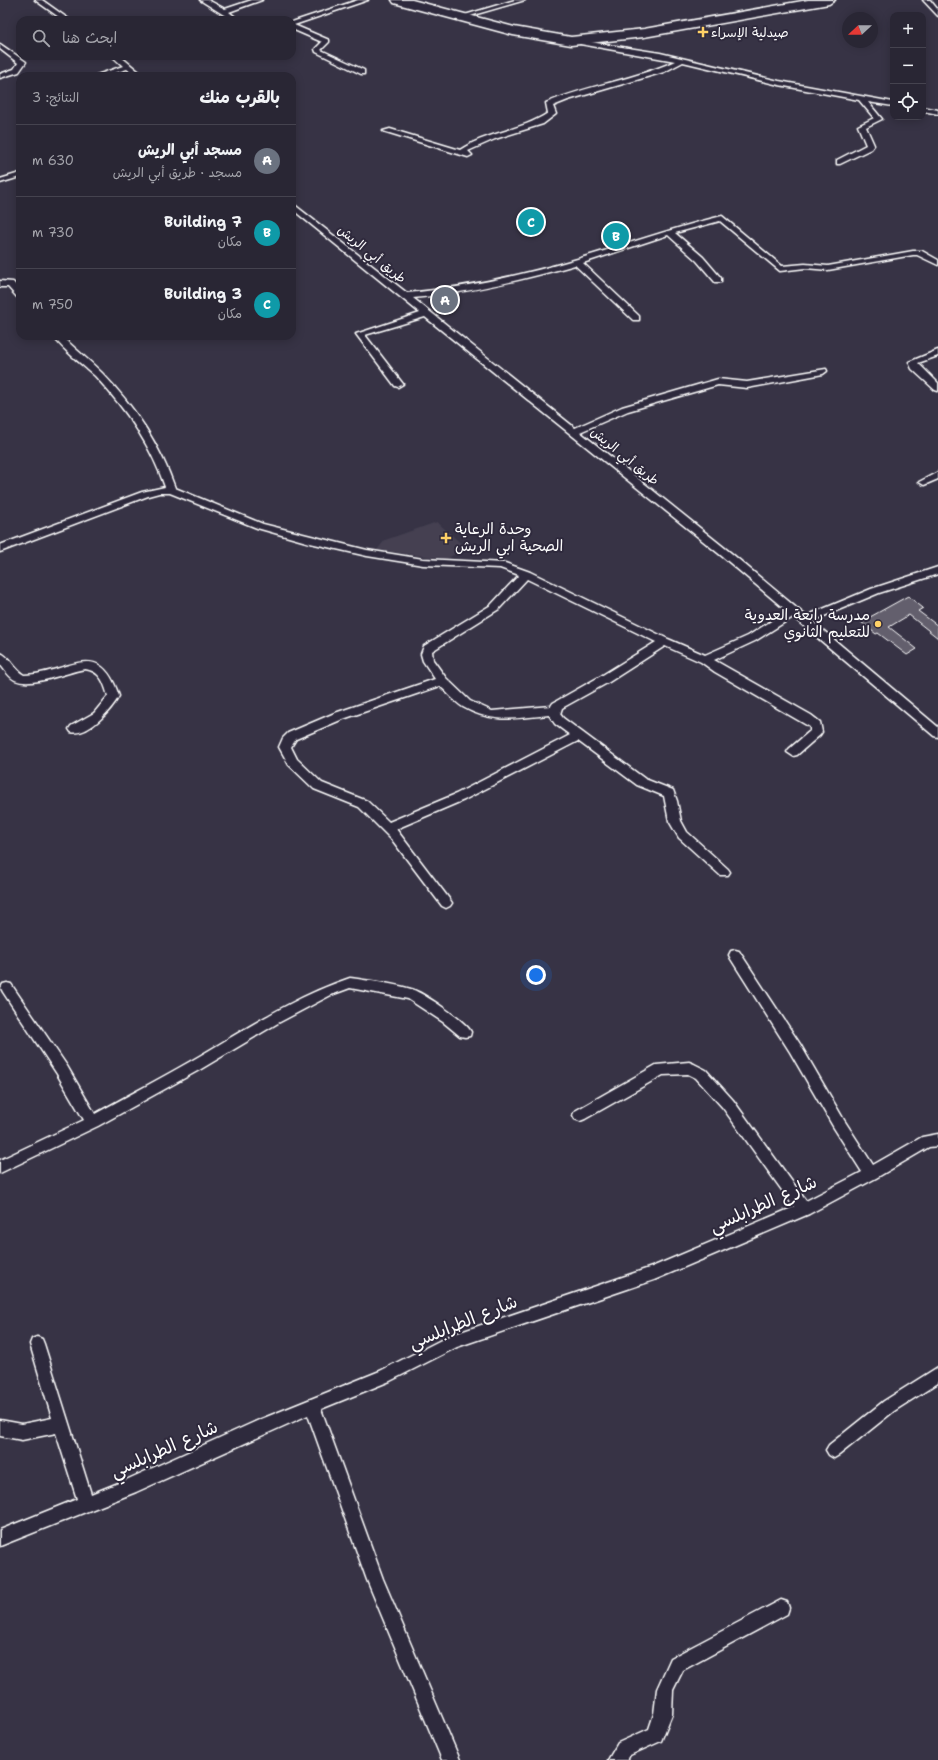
<!DOCTYPE html>
<html lang="ar">
<meta charset="utf-8">
<style>
:root{--surface:#292634;--page:#312e3c;--text:#f1f3f6;--muted:#a5a5ac;--line:#45434f;--accent:#1a73e8}
body{margin:0;font-family:"Shantell Sans","Playpen Sans Arabic",sans-serif;background:var(--page);color:var(--text);direction:rtl}
.controls{position:absolute;right:12px;top:12px;display:grid;overflow:hidden;border-radius:8px;box-shadow:0 2px 10px #0003}
.controls button{width:36px;height:36px;display:grid;place-items:center;padding:0;border:0;border-bottom:1px solid var(--line);background:var(--surface);color:var(--text);font:20px sans-serif}
.compass{position:absolute;left:842px;top:12px;width:36px;height:36px;border-radius:50%;background:var(--surface);box-shadow:0 2px 10px #0003;rotate:248deg}
.you{position:absolute;left:536px;top:975px;width:14px;height:14px;margin:-10px;border:3px solid #fff;border-radius:50%;background:#1a73e8;box-shadow:0 0 0 6px #1a73e833}
.badge{display:grid;place-items:center;width:26px;height:26px;border-radius:50%;background:var(--accent);color:#fff;font-size:13px;font-weight:700}
.pin{position:absolute;translate:-50% -50%;border:2px solid #fff;box-shadow:0 1px 4px #0006}
.list{margin:0;padding:0;list-style:none}
h2{display:flex;justify-content:space-between;align-items:center;height:52px;margin:0;padding:0 16px;font-size:17px}
h2 small{font-size:13px;font-weight:400;color:var(--muted)}
.list li{display:grid;grid-template-columns:26px 1fr auto;gap:12px;align-items:center;box-sizing:border-box;height:72px;padding:0 16px;border-top:1px solid var(--line)}
.list b{display:block;font-size:15px;white-space:nowrap}
.list p{margin:0;font-size:13px;white-space:nowrap;color:var(--muted)}
.list em{font-size:13px;font-style:normal;color:var(--muted)}
.icon{flex:none;width:22px;height:22px;fill:none;stroke:currentColor;stroke-width:2;stroke-linecap:round;stroke-linejoin:round}
.map{position:relative;flex:none;width:938px;height:1760px;overflow:hidden;direction:ltr}
.search{position:absolute;background:var(--surface);box-shadow:0 2px 10px #0003;left:16px;top:16px;width:280px;height:44px;display:flex;align-items:center;gap:10px;box-sizing:border-box;padding:0 14px;border-radius:12px;color:var(--muted);font-size:15px}
.panel{position:absolute;background:var(--surface);box-shadow:0 2px 10px #0003;left:16px;top:72px;width:280px;height:268px;border-radius:12px;direction:rtl}
.map>svg:first-child{display:block}
</style>
<div class="map">
<svg width="938" height="1760" viewBox="0 0 938 1760">
<rect width="100%" height="100%" fill="#373345"/>
<filter id="ink" filterUnits="userSpaceOnUse"><feTurbulence type="fractalNoise" baseFrequency=".025" numOctaves="2"/><feDisplacementMap in="SourceGraphic" scale="8" xChannelSelector="R" yChannelSelector="G"/><feConvolveMatrix kernelMatrix="1 2 1 2 8 2 1 2 1" color-interpolation-filters="sRGB"/></filter>
<g filter="url(#ink)">
<path fill="#444051" d="M437,522L465,547L447,559L377,550L385,540Z"/>
<g fill="#635f6d" stroke="#fff">
<path d="M535,216L544,223L528,229L519,222Z"/>
<path d="M616,230L627,238L615,243L604,234Z"/>
<path d="M908,596L923,608L918,611L938,626V638L909,615L889,627L917,649L907,655L878,633L876,634L861,622Z"/>
</g>
<g fill="none" stroke-linecap="round" stroke-linejoin="round">
<g stroke="#fff" stroke-width="3">
<g id="street">
<path d="M35,0H42L70,20H63Z"/>
<path d="M200,0H208L225,9L252,0H262L229,12L239,20H232Z"/>
<path d="M358,0H368L294,25L329,40V42L321,50L364,70V74H361L316,52L315,49L322,42L292,29V22Z"/>
<path d="M515,0H525L463,18L458,17Z"/>
<path d="M923,0H930L938,10V16Z"/>
<path d="M571,39L660,53L779,81L893,102V106L868,102L882,119L866,127L874,145L871,149L840,164H837V160L866,145L858,126L874,118L859,100L779,85L683,62L664,72L568,100L553,106L556,114L543,124L495,139L468,151L472,155L468,157L383,131L390,129L460,150C486,132 521,131 548,113L546,103C588,85 634,80 675,61L569,42L568,41Z"/>
<path d="M0,44L26,62L19,72L0,78V74L14,69L18,63L0,49Z"/>
<path d="M112,56H120L144,76H136L127,69L105,76H94L123,66Z"/>
<path d="M923,107L938,110V114L923,111Z"/>
<path d="M20,173V177L0,183V179Z"/>
<path d="M292,203L407,293C464,288 519,276 574,260C623,246 672,228 722,216L782,266L805,264L828,266L913,251H922L938,260V265L917,255H913L828,270L805,268L780,271L720,221L675,233L703,257L721,278V282H715L697,261L668,235L583,263L639,316V320H633L575,265C522,280 468,293 413,298L575,428L622,407L718,379L747,382L826,369L827,371L823,374L747,388L718,385L628,411L580,432L731,553L806,616L871,589L938,567V574L879,593L812,621L938,727V737L934,736L793,617L755,641L714,660L811,715L820,722L822,732L820,735L797,755L793,756L787,752L789,749L810,731V727L715,672L701,662L665,646L609,682L562,708L560,714L563,718L645,779L673,790L677,801L681,821L687,832L728,869L730,872L728,875H720L679,838L669,821L664,796L637,785L578,741L464,800L396,829L450,900L452,903L450,906L446,908L442,906L393,841L359,807L314,789L289,765L279,747L283,738L288,733L335,713L435,679L423,661L421,654L424,646L491,605L519,575L500,568L423,565L367,556L310,543L257,528L170,493H159L148,496L0,552V545L142,492L165,487C151,445 125,408 95,376C81,363 64,351 53,336H62C75,349 89,360 102,373C134,406 160,445 175,488L263,524L367,550L423,559L505,563L530,572L668,639L705,655L748,636L787,611L723,557L425,317L365,335L403,384L398,387L395,386L356,334L420,313L292,209ZM527,579L656,642L601,676L553,703L551,706L492,711L470,701L446,678L433,660L432,651L499,609ZM440,686C447,692 455,702 463,707C492,724 517,718 549,715L555,724L570,735L456,794L389,822L367,801L322,783L297,759L291,747L296,739L343,719Z"/>
<path d="M0,281L13,282L20,290V298L17,297L8,287H0Z"/>
<path d="M938,350V356L918,363L938,383V391L935,390L912,369L909,362Z"/>
<path d="M938,472V479L924,485L919,482Z"/>
<path d="M0,653C10,656 14,670 24,675C67,675 99,635 119,696C112,709 88,737 71,732L69,729L71,726L94,713L108,696C104,682 100,671 85,669C66,672 32,688 15,680C9,677 4,669 0,664Z"/>
<path d="M735,950L739,951L800,1044L844,1120L873,1165L922,1137L938,1134V1146L929,1147L876,1178L809,1214L654,1280L457,1347L390,1381L321,1409L383,1579L460,1760H442L367,1580L308,1415L136,1492L0,1546V1530L77,1499L56,1433L22,1440L0,1436V1420L22,1424L52,1418L30,1344L32,1339L37,1337L42,1339L44,1344L91,1494L126,1480L259,1420L380,1371L449,1336L652,1267L794,1207L723,1108L696,1078L688,1074L663,1075L585,1119L580,1121L575,1119L573,1115L575,1111L656,1065L689,1062L694,1064L706,1070L733,1100L806,1201L862,1172L834,1128L790,1052L731,959L729,955L731,951Z"/>
<path d="M350,978C370,981 392,983 411,989C422,992 467,1022 471,1032L470,1036L465,1037L460,1036L443,1022L408,999L350,988L331,995L278,1023L201,1069L98,1126L0,1173V1160L84,1120L57,1074L3,992L1,988L3,984L7,983L11,984L67,1066L95,1114C127,1096 160,1079 191,1061C243,1031 293,997 350,978Z"/>
<path d="M938,1367V1383L894,1411L839,1455L834,1458L829,1455L826,1450L829,1445L884,1401Z"/>
<path d="M781,1600L787,1602L789,1608L787,1614L683,1670L673,1690L672,1714L661,1741L630,1755L627,1760H608L618,1743L649,1729L654,1714L657,1689L671,1658Z"/>
</g>
</g>
<g stroke="#fff" stroke-width="3">
<path id="highway" d="M392,0H412L514,27L571,37L644,29L808,0H835L829,4L644,37L571,45L513,35L394,3Z"/>
</g>
<use href="#street" fill="#2f2a3d" fill-rule="evenodd"/>
<use href="#highway" fill="#2f2a3d" fill-rule="evenodd"/>
</g>
</g>
<g fill="#ffd166" stroke="#2f2a3d" stroke-width="1.5">
<path d="M701 26h4v4h4v4h-4v4h-4v-4h-4v-4h4z"/>
<path d="M444 532h4v4h4v4h-4v4h-4v-4h-4v-4h4z"/>
<circle cx="878" cy="624" r="4"/>
</g>
<g text-anchor="middle" dominant-baseline="central" stroke-width="4" stroke-linejoin="round" paint-order="stroke">
<g font-size="13" fill="#fff" stroke="#2f2a3d" text-anchor="start">
<text x="711" y="32">صيدلية الإسراء</text>
</g>
<g font-size="13" fill="#fff" stroke="#2f2a3d">
<text transform="translate(372 254) rotate(39)">طريق أبي الريش</text>
<text transform="translate(625 456) rotate(39)">طريق أبي الريش</text>
</g>
<g font-size="15" fill="#fff" stroke="#2f2a3d" text-anchor="start">
<text x="455" y="529">وحدة الرعاية<tspan x="455" dy="17">الصحية ابي الريش</tspan></text>
<text x="870" y="615" text-anchor="end">مدرسة رابعة العدوية<tspan x="870" dy="17">للتعليم الثانوي</tspan></text>
</g>
<g font-size="18" fill="#fff" stroke="#2f2a3d">
<text transform="translate(763 1204) rotate(-24)">شارع الطرابلسي</text>
<text transform="translate(463 1322) rotate(-22)">شارع الطرابلسي</text>
<text transform="translate(164 1449) rotate(-24)">شارع الطرابلسي</text>
</g>
</g>
</svg>
<div class="controls">
<button>+</button>
<button>−</button>
<button><svg class="icon" aria-label="locate" viewBox="0 0 24 24"><circle cx="12" cy="12" r="6"/><path d="M12 2v4M12 18v4M2 12h4M18 12h4"/></svg></button>
</div>
<svg class="compass" viewBox="-18 -18 36 36"><path d="M0-13l5 13h-10z" fill="#e53935"/><path d="M0 13l5-13h-10z" fill="#a5a5ac"/></svg>
<div class="you"></div>
<div class="pin badge" style="left:445px;top:300px;background:#6b7280">A</div>
<div class="pin badge" style="left:616px;top:236px;background:#0f9aa8">B</div>
<div class="pin badge" style="left:531px;top:222px;background:#0f9aa8">C</div>
<div class="search"><svg class="icon" aria-label="search" viewBox="0 0 24 24"><circle cx="10" cy="10" r="6"/><path d="M15 15l6 6"/></svg>ابحث هنا</div>
<section class="panel">
<h2>بالقرب منك<small>النتائج: 3</small></h2>
<ul class="list">
<li><span class="badge" style="background:#6b7280">A</span><div><b>مسجد أبي الريش</b><p>مسجد · طريق أبي الريش</p></div><em>630 m</em></li>
<li><span class="badge" style="background:#0f9aa8">B</span><div><b>Building 7</b><p>مكان</p></div><em>730 m</em></li>
<li><span class="badge" style="background:#0f9aa8">C</span><div><b>Building 3</b><p>مكان</p></div><em>750 m</em></li>
</ul>
</section>
</div>
